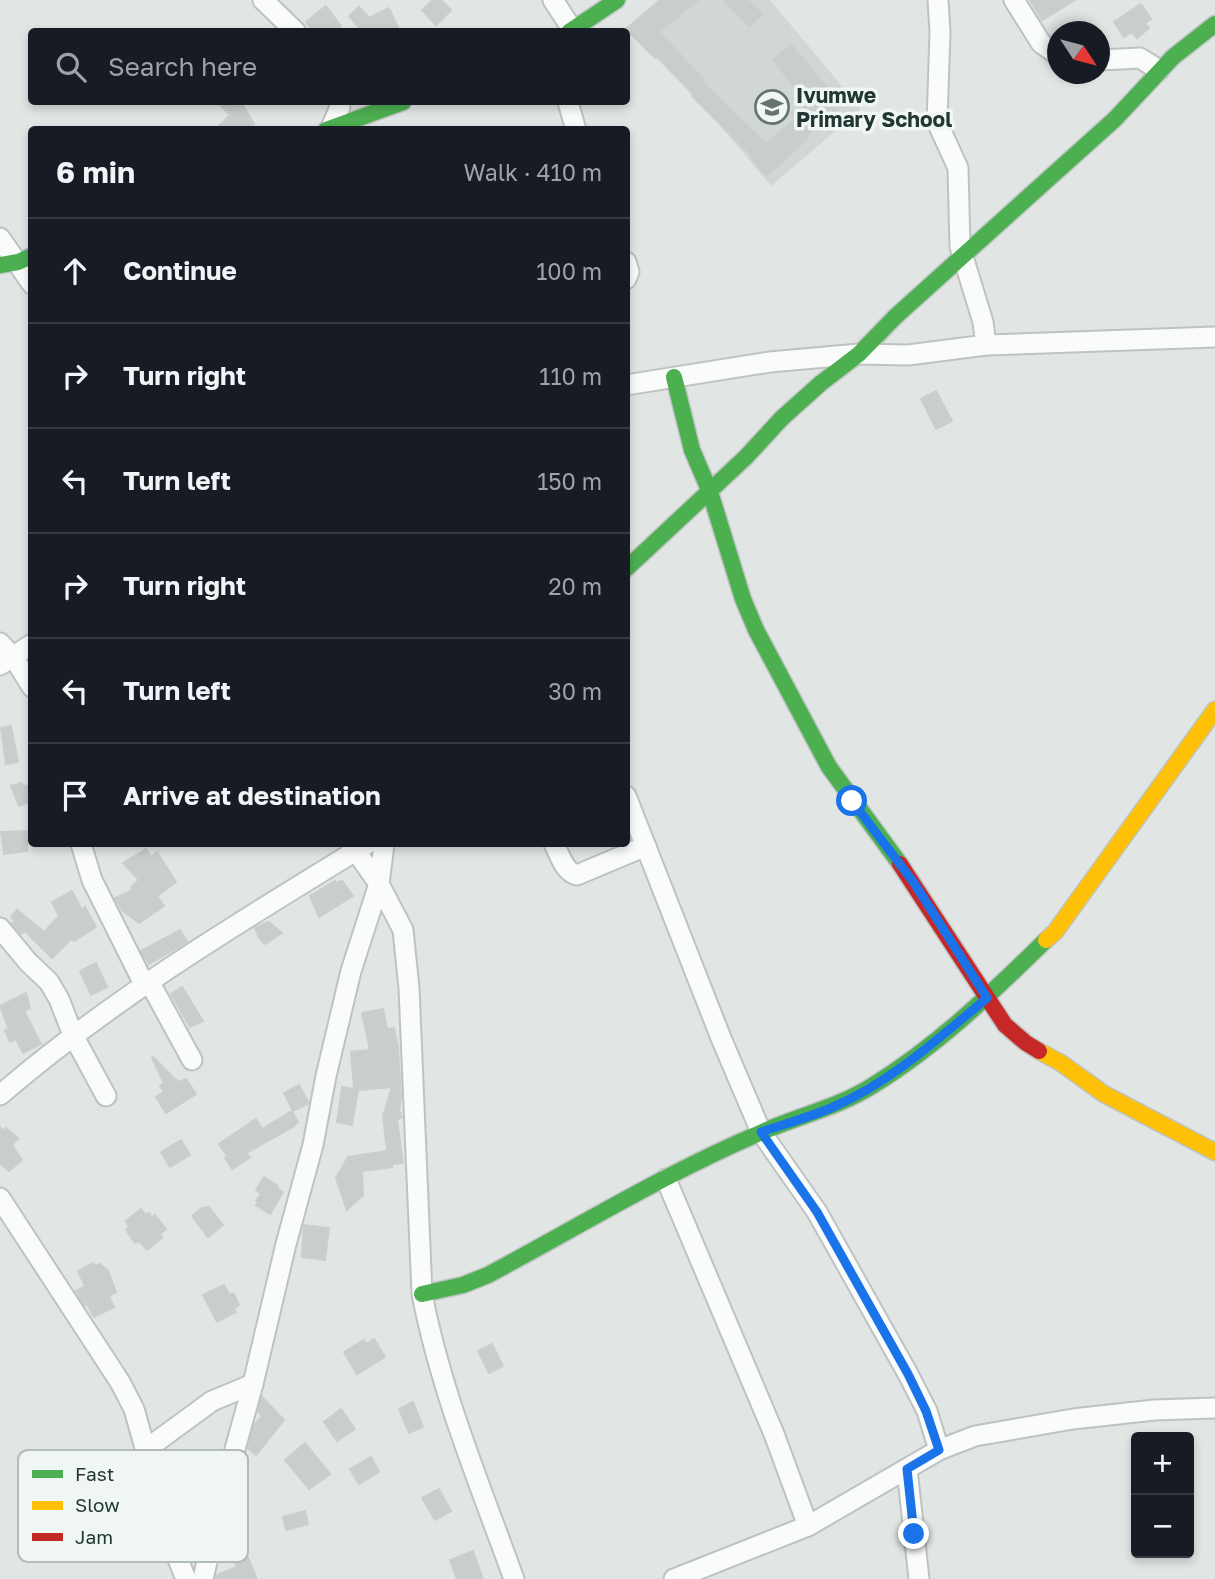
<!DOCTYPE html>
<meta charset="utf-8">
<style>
:root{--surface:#171b24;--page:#20242c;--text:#f1f3f6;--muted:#9ea1a6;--line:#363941}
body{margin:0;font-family:"Golos Text",sans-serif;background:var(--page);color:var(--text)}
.controls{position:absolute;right:21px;bottom:21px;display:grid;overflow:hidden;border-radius:7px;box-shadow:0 4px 10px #0003}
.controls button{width:63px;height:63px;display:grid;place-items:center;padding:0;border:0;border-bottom:2px solid var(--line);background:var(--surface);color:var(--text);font:35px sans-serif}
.compass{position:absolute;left:1047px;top:21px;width:63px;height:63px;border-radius:50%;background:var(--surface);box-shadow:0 4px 10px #0003;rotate:126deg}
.stop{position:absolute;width:21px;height:21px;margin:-16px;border:5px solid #1a73e8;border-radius:50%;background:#fff}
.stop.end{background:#1a73e8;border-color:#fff;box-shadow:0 2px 7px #0008}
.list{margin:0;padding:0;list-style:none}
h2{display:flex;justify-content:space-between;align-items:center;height:91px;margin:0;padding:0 28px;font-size:30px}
h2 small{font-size:23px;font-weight:400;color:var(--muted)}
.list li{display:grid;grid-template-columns:46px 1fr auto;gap:21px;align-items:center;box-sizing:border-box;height:105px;padding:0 28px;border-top:2px solid var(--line)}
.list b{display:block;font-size:26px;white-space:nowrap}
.list em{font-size:23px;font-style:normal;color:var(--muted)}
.icon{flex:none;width:38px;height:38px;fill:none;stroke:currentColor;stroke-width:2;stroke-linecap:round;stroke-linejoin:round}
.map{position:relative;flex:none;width:1215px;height:1579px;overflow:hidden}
.search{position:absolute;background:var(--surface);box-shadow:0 4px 10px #0003;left:28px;top:28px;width:602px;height:77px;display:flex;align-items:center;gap:18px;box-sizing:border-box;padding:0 24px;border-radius:7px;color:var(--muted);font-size:26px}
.panel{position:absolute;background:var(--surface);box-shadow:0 4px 10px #0003;left:28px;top:126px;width:602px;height:721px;border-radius:7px}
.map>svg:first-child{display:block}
</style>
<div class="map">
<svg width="1215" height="1579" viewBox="0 0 1215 1579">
<rect width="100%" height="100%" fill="#e1e6e5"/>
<path fill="#d0d7d5" d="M690,0H770L861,109L771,186L646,37Z"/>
<g fill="#c9cdcc" stroke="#cacfce" stroke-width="2">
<path d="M433,0H441L451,10L436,25L422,10Z"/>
<path d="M660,0H698L659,32L703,79L701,80L766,144L796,118L792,113L806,101L773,60L791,45L842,105L806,136L808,138L767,176L751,158L752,156L692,96L694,95L657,57L655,58L626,29Z"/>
<path d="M723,0H748L762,14L749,26Z"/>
<path d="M1030,0H1075L1042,20Z"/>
<path d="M1141,4L1151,19L1145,23L1149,28L1137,38L1132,32L1124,37L1114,22Z"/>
<path d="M326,6L341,26L334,32H314L306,22Z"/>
<path d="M359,7L369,18L389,8L400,32H363L349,16Z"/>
<path d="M217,102H241L254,124L245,130H215L230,115Z"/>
<path d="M936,391L952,421L936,429L921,399Z"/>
<path d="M11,726L18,762L6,764L1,728Z"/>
<path d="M21,783L23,786L32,785V801L19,806L11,786Z"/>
<path d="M27,831V851L4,854L1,832Z"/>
<path d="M146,849L151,857L157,852L176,882L157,896L164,906L139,923L122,910L115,898L133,890L131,887L139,880L123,863Z"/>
<path d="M335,881L336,883L342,881L353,896L319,917L310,896Z"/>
<path d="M72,891L82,910L85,907L96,927L74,941L72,938L52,958L25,931L21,934L12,923L15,921L11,917L17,910L44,932L59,916L52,902Z"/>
<path d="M269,922L282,933L265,944L259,938L255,928Z"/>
<path d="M180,930L187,942L149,964L141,951Z"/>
<path d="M96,963L107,987L91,995L80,971Z"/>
<path d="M182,987L203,1021L190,1027L171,994Z"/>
<path d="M26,993L30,1008L24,1011L41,1044L23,1053L16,1039L10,1042L5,1031L9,1029L0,1006Z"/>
<path d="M383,1009L387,1029L394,1028L398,1048L401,1098L399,1111L402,1117L397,1120L403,1163L392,1164V1167L362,1171L363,1195L347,1210L336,1178L348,1157L387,1151L383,1116L392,1087L358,1090L352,1125L337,1122L342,1087L354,1089L351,1052L370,1050L362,1013Z"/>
<path d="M153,1057L178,1082L186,1079L196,1094L166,1113L156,1097L164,1092L160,1086L164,1083L152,1058Z"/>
<path d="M299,1085L309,1103L293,1111L284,1093Z"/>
<path d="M292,1111L298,1122L293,1127L246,1153L250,1157L232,1169L225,1158L227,1156L219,1144L256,1119L262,1129Z"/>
<path d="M0,1127L3,1131L6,1128L18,1138L12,1145L22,1160L9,1171L0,1164Z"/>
<path d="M181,1140L190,1155L170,1167L161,1152Z"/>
<path d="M264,1177L277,1185V1188L283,1192L270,1214L256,1205L258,1203L256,1201L261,1194L256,1190Z"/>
<path d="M209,1207L223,1225L208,1237L192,1216L202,1208Z"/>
<path d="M141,1209L145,1215L149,1213L152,1217L155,1215L166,1229L160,1234L162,1238L147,1250L139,1241L135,1243L126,1230L129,1227L126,1221Z"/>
<path d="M304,1225L329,1228L325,1260L302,1257Z"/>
<path d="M93,1263L96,1266L100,1264L108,1271L116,1292L109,1296L114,1307L94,1317L87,1304L85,1306L76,1291L85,1286L78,1271Z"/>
<path d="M224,1285L229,1294H234L239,1305L234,1308L236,1312L217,1322L203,1295Z"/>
<path d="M374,1339L385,1357L357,1374L344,1352L364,1340L366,1344Z"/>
<path d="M492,1344L503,1366L489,1373L478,1351Z"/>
<path d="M262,1397L284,1420L256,1455L248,1448L254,1425L262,1416L258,1411Z"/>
<path d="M413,1402L423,1427L409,1433L399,1409Z"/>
<path d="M341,1409L355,1429L337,1441L324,1422Z"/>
<path d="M305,1443L330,1474L309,1489L285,1460Z"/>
<path d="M371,1457L379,1472L359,1484L350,1469Z"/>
<path d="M439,1489L451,1511L435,1520L422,1498Z"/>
<path d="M305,1511L308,1524L286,1530L283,1517Z"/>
<path d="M473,1551L483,1579H457L450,1560Z"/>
<path d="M248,1558L257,1579H216L217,1575L237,1567L235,1563Z"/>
</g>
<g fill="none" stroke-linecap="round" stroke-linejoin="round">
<g stroke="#bec3c2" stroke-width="23">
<g id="street">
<path d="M263,0L296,32"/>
<path d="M553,0L572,29"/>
<path d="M938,0L940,32L937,122L958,168L960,247L983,322L986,345"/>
<path d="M1014,0L1041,43L1058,55"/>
<path d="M1100,60L1140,58L1159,70"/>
<path d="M568,102L576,130"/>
<path d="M330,130L340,107L339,102"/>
<path d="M0,238L32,284"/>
<path d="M626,262L629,272L626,279"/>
<path d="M626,385L770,362L859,354L908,355L986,345L1215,337"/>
<path d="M0,643L14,658L32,687"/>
<path d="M0,665L32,644"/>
<path d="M626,796L721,1038L761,1132L817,1212L908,1374L927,1411L939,1450"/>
<path d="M81,844L92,880L145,986"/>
<path d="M384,844L379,884L403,930L409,988L422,1294C441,1392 480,1485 514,1579"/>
<path d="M554,844C560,855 564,872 577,875L646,846"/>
<path d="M0,928L28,962L49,982L59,999L73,1035L106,1096"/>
<path d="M150,983L192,1060"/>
<path d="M0,1095C113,998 241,921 367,844"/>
<path d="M666,1179L774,1434L808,1526"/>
<path d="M0,1198L120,1382L134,1409L173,1547L186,1579"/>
<path d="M145,1450L212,1401L253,1384"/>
<path d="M907,1469L919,1579"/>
<path d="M203,1579L224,1489L253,1384L286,1244L313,1145L326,1076L351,971L379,884L351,844"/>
<path d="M674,1579L808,1526L939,1450L975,1436L1073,1419L1154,1410L1215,1408"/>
</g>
</g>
<g stroke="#bec4c2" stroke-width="19">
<g id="fast">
<path d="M569,32L617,0"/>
<path d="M326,130L403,102"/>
<path d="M0,265L18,262L32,256"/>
<path d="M674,377L692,450L710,492L743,599L756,630L829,767L900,864"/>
<path d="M626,569L746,457L782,418L821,383L859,354L896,316L1115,119L1173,57L1215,24"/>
<path d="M422,1294L463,1285L488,1275C578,1227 666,1173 760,1133C797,1116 837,1108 872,1086C937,1046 992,993 1046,940"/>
</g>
</g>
<g stroke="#bec4c2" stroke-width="19">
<g id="slow">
<path d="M1046,940L1055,932L1215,710"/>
<path d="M1039,1051L1061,1063L1104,1094L1215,1152"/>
</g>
</g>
<g stroke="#bec4c2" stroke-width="19">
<path id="jam" d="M900,864L1005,1025L1026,1043L1039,1051"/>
</g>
<use href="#street" stroke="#fafbfb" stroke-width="19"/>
<use href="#fast" stroke="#4caf50" stroke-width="16"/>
<use href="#slow" stroke="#ffc107" stroke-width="16"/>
<use href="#jam" stroke="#c62828" stroke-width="16"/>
</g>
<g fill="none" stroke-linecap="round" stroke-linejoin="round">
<path stroke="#1a73e8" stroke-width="9" d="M852,801L914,883L987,998C939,1038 891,1082 833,1107C810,1117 785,1124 761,1132L817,1212L908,1374L926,1411L939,1450L907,1469L914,1534"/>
</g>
<defs>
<g id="school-ring" transform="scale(1.75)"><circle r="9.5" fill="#eff6f3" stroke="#657472" stroke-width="1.5"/><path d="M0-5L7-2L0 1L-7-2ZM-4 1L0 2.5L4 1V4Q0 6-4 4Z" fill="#657472"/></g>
</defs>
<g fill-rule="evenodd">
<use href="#school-ring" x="772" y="107"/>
</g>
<g text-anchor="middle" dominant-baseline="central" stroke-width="7" stroke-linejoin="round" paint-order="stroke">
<g font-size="21" font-weight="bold" fill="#223634" stroke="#eff6f3" text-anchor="start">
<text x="796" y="95">Ivumwe<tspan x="796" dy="24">Primary School</tspan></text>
</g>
</g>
<rect x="18" y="1450" width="230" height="112" rx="10" fill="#eff6f3" stroke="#b2bcba" stroke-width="2"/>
<rect x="32" y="1470" width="31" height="8" fill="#4caf50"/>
<rect x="32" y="1501" width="31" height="9" fill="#ffc107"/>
<rect x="32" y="1533" width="31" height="8" fill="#c62828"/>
<g font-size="19" fill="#223634">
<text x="75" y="1481">Fast</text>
<text x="75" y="1512">Slow</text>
<text x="75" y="1544">Jam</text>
</g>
</svg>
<div class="controls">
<button>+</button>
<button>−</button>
</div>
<svg class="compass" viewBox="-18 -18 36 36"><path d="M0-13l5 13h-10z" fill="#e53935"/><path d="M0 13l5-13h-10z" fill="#9ea1a6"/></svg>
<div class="stop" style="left:852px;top:801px"></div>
<div class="stop end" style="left:914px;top:1534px"></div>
<div class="search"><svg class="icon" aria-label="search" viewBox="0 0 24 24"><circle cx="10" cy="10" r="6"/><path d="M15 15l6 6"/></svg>Search here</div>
<section class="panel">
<h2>6 min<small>Walk · 410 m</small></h2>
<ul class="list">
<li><svg class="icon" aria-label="ahead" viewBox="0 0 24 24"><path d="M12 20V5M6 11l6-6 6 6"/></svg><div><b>Continue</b></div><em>100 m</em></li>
<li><svg class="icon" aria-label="right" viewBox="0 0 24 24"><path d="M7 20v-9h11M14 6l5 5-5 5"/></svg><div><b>Turn right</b></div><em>110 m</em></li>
<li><svg class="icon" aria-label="left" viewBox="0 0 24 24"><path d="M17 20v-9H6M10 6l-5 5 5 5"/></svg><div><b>Turn left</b></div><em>150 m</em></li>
<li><svg class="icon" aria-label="right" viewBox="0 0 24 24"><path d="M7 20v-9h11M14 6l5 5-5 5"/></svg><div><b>Turn right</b></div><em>20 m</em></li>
<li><svg class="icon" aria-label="left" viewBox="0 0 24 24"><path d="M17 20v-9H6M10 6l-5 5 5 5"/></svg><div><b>Turn left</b></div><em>30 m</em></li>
<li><svg class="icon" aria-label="arrive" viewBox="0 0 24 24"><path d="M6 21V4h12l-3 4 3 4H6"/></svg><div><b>Arrive at destination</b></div></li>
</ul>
</section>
</div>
